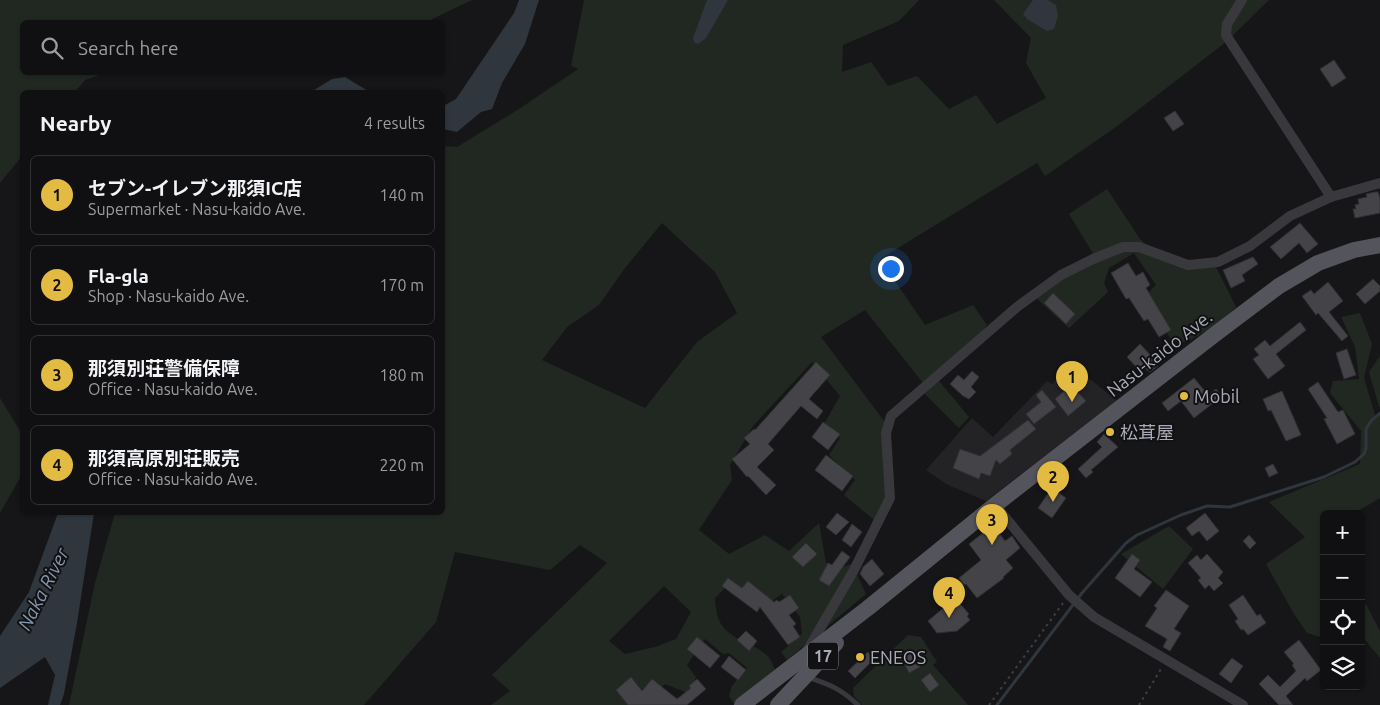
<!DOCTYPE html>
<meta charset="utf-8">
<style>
:root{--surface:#101012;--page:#1e1e20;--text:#f1f3f6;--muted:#9c9d9f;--line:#303032;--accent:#e3bb43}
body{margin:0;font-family:Ubuntu,"Noto Sans JP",sans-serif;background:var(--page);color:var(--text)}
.controls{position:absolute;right:15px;bottom:15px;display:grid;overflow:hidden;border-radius:8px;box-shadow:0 1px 4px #0004}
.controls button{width:45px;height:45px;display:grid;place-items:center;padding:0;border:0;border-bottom:1px solid var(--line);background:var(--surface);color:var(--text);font:25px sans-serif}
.you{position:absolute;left:890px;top:268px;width:18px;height:18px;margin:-12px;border:4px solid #fff;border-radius:50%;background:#1a73e8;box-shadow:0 0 0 8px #1a73e833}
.badge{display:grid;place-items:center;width:32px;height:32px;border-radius:50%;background:var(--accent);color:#111;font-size:16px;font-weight:700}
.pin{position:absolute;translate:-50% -41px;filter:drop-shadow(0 1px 2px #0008)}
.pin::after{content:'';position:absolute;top:26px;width:18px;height:15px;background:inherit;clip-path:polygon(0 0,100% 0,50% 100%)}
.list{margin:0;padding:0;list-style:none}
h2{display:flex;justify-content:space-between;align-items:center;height:65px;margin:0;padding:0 20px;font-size:21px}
h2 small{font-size:16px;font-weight:400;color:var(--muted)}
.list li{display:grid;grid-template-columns:32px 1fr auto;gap:15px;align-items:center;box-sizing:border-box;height:80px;margin:0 10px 10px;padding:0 10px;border:1px solid var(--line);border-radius:8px}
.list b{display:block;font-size:19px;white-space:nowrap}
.list p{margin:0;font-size:16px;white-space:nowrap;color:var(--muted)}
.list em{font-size:16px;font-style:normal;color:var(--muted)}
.icon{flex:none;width:28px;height:28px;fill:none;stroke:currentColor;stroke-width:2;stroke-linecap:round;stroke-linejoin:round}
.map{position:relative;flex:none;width:1380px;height:705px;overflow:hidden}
.search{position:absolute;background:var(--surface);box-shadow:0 1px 4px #0004;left:20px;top:20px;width:425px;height:55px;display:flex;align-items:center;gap:12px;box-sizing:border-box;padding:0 18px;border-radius:8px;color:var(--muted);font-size:19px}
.panel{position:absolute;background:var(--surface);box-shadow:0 1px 4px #0004;left:20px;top:90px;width:425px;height:425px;border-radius:8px}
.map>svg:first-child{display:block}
</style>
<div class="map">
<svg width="1380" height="705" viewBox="0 0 1380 705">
<rect width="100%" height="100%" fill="#161618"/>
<path fill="#232225" d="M1064,371L1080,381L1085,375L1117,401L986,501L946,484L926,470L972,418L993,437L1047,381L1052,384Z"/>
<g fill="#212822" fill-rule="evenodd">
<path d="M0,0H472L426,22H22V72L105,73L85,80L75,92H22V156L0,183Z"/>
<path d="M584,0H919L899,21L843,45L842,72L871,62L888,86L917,76L949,109L976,95L997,124L1046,98L1026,63L1031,38L994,0H1269L1226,42L1116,127L1045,176L1037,163L880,259L925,325L973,305L987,325L976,339L934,375L969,417L959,428L925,394L923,383L865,310L821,337L884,421L886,497L874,520L844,495L855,480L829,455L840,438L824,424L840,396L812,362L753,426L730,465L732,480L699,530L729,554L765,535L789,551L819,523L826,563L837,569L852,564L866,594L787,660L781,652L802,634L800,617L782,594L770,602L731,582L715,598C716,627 726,633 750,645C757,648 765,652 770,659C772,662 773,666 775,669L733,703L729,696L732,686L747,668L729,653L723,654L705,639L687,665L696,677L688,693L665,684L641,705H491L510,691L492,675L607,563L580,545L550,570L455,552L436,622L364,705H69L95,583L115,513L442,512L443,146L457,147L519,109L578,69L571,66ZM662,223L715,272L737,313L697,342L645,408L542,360L567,327L599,305L625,268ZM664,586L691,612L676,639L655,647L625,654L609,641Z"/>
<path d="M1107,189L1140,239L1153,251L1188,265L1214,263L1236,307L1216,325L1187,342H1172L1147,294L1156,285L1134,253L1109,268L1104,283L1108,292L1069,328L1035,297L1063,276L1097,260L1069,214Z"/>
<path d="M1360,313L1372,344L1364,378L1375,415L1380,414V498L1353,514H1324V638L1307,633L1294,614L1266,564L1305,537L1269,502L1360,464L1361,431L1330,393L1333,381L1359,379L1355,347L1341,317Z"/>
<path d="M1380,356V406L1379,407L1369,372Z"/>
<path d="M0,398L22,434L21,476L0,513Z"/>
<path d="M1169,526L1193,549L1163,589L1121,554Z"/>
<path d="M1361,595L1380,631V658L1361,635Z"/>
<path d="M908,635L921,637L937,662L933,665L968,705H862L854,696L853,688Z"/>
</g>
<g fill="#2f363d">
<path d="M519,0H539L525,44L502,83L492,109L481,112L457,132L443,129V106L456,99L514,13Z"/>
<path d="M707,0H728L706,38L698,44L694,42L693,38Z"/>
<path d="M1033,0H1048L1056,5L1058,16L1054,29L1047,31L1027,19L1023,14Z"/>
<path d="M345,77L368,91L393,92H311L332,79Z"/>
<path d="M58,513H94L77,623L64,694L60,705H48L55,675L45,657L0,688V636L29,592Z"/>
</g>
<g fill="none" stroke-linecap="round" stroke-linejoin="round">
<path stroke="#2f363d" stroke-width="3" d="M997,705L1082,593L1126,543L1137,535L1181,515L1207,506L1230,507L1324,477L1355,462L1364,454L1366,448V429L1371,421L1380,413"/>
</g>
<g fill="#434348" stroke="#313034">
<path d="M1334,60L1346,78L1332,87L1320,69Z"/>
<path d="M1175,111L1184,124L1173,131L1164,118Z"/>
<path d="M1375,192H1378L1380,198V213L1355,218L1353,209H1356L1355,205L1359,204L1358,199L1367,197L1366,194Z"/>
<path d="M1300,223L1318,244L1307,253L1299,243L1281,259L1270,247Z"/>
<path d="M1253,257L1258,264L1242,275L1245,281L1231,288L1223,270Z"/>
<path d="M1128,263L1136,276L1143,272L1150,285L1146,288L1171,330L1159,337L1148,319L1144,321L1129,298L1126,299L1111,273Z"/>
<path d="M1373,279L1380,286V291L1365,304L1356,294Z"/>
<path d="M1328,282L1343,301L1329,312L1348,336L1342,341L1318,313L1316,315L1302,296L1311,290L1314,294Z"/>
<path d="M1053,293L1075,314L1066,324L1044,303Z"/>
<path d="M1300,322L1306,330L1276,354L1285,366L1268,379L1253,359L1259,355L1254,349L1265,340L1270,346Z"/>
<path d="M1140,344L1155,360L1153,362L1158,366L1150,372L1141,366L1138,369L1127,357Z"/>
<path d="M1347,349L1356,375L1344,379L1336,353Z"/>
<path d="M816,362L830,375L809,399L823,411L817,419L801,406L768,444L774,450L757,467L776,485L766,495L748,476L747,477L732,459L750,444L744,438L754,429L755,430Z"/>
<path d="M972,371L979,377L971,387L976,392L969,399L963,396L950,384L958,375L964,380Z"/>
<path d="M1194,378L1208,395L1216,389L1222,396L1194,418L1181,401L1168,411L1162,403Z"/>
<path d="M1318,382L1338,412L1343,410L1355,434L1337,444L1324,419L1327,418L1308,389Z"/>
<path d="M1071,385L1086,401L1068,416L1055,399Z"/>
<path d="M1042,390L1056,407L1034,424L1026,414L1041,402L1036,395Z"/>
<path d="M1282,391L1301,435L1286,441L1271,410L1268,411L1263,399Z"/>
<path d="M1028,420L1036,429L1010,450L1012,454L1000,464L996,460L990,476L981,473L979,479L953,468L960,449L980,456Z"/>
<path d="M823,422L840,434L828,450L812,437Z"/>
<path d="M1104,434L1118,447L1091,470L1093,472L1086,478L1078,469L1102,447L1097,442Z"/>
<path d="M826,455L853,476L842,491L815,470Z"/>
<path d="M1273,464L1278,473L1269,477L1265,468Z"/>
<path d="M1052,488L1066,498L1052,518L1038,508Z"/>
<path d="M837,513L849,522L836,535L826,527Z"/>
<path d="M1205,513L1219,531L1207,541L1199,531L1192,536L1186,528Z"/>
<path d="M852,524L862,532L851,547L842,540Z"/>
<path d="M993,525L1005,541L1012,536L1020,548L1006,560L1013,568L1003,577L1004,578L977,598L966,584L964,585L959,578L981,560L969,544Z"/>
<path d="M1249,535L1256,543L1250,549L1243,541Z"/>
<path d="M806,543L817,554L803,567L792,557Z"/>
<path d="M842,551L850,557L829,586L819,580L828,563L832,565Z"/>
<path d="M1132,554L1140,560L1134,569L1152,582L1140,597L1115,578Z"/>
<path d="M1207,554L1223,572L1218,578L1223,583L1214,591L1209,585L1205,589L1198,580L1201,578L1188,563L1197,555L1201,560Z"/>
<path d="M872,559L884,574L870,586L860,574L863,567Z"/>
<path d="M728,578L742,588L748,581L774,602L777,600L779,602L790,595L799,608L789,615L796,624L793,626L800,637L788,645L760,607L757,612L722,586Z"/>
<path d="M1166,590L1189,606L1174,629L1181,633L1170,651L1163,647L1167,639L1145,626L1157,608L1154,606Z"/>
<path d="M1243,595L1257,616L1260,614L1266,623L1248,635L1243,629L1241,630L1235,621L1238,619L1229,605Z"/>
<path d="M955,598L969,614L967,616L970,620L957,631L937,633L928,621Z"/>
<path d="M746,631L757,641L749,651L737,640Z"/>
<path d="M697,637L720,656L710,668L687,649Z"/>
<path d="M1299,640L1321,670L1307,681L1305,678L1286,696L1293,705H1279L1259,684L1268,675L1280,687L1296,671L1292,665L1294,664L1284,652Z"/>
<path d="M912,651L920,667L909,673L901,656Z"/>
<path d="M868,652L874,659L855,678L848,671Z"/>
<path d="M729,656L746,670L738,680L721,667Z"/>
<path d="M1232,658L1243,666L1231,683L1219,674Z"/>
<path d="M930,673L939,685L930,692L921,680Z"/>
<path d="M631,677L642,691L652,679L677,699L691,688L689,686L697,679L706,689L687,705H628L616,690Z"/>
</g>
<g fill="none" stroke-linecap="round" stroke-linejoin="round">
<g stroke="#3e3f44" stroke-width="2" stroke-dasharray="2.5 4" stroke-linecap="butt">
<path d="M989,705L1063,603"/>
<path d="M1139,705L1161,669"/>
</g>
<path stroke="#38383d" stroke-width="5" d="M807,677C830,685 840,688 858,705"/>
<g stroke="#38383d" stroke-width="10">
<path d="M1242,0L1227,24L1226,35L1331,197"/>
<path d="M995,505L1069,595L1094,617L1243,705"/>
<path d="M807,651L854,570L890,498L886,433L891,416L1017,307L1061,275L1093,259L1123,247H1139L1188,265L1218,262L1250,246L1290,216L1331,197L1380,183"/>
</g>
<g stroke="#54555c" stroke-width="16">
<path d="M742,705L868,608L995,505L1214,335L1279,286L1318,263L1354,250L1380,245"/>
<path d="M778,705L836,643"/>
</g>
</g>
<g fill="#e3bb43" stroke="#111113" stroke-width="2">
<circle cx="1184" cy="396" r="5"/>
<circle cx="1110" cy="432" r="5"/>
<circle cx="860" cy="657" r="5"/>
</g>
<g text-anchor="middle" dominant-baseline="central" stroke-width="4" stroke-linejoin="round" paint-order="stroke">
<rect fill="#111113" stroke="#7b7e86" stroke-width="1" x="808" y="642.5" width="30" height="27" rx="4"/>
<g font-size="16" font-weight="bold" fill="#a9acb7">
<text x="823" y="656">17</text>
</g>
<g font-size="18" fill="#a9acb7" stroke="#111113">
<text transform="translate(1159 353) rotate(-38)">Nasu-kaido Ave.</text>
</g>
<g font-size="18" fill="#a9acb7" stroke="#111113" text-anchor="start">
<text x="1194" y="396">Mobil</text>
<text x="1120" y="432">松茸屋</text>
<text x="870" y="657">ENEOS</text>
</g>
<g font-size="19" font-style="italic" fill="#8397af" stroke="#111113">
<text transform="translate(43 589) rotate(-63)">Naka River</text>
</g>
</g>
</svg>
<div class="controls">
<button>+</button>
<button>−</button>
<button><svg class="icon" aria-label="locate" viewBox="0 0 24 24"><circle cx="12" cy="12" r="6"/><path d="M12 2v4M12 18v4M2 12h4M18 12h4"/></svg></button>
<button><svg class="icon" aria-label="layers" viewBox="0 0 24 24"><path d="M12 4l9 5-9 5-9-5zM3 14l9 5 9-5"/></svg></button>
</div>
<div class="you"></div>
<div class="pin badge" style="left:1072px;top:402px">1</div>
<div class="pin badge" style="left:1053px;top:502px">2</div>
<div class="pin badge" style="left:992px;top:545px">3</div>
<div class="pin badge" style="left:949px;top:618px">4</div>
<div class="search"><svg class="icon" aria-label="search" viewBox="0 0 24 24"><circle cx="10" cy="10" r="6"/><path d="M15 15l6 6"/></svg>Search here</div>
<section class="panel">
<h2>Nearby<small>4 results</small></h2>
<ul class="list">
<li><span class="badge">1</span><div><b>セブン-イレブン那須IC店</b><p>Supermarket · Nasu-kaido Ave.</p></div><em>140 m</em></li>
<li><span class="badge">2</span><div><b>Fla-gla</b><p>Shop · Nasu-kaido Ave.</p></div><em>170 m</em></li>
<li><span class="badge">3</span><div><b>那須別荘警備保障</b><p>Office · Nasu-kaido Ave.</p></div><em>180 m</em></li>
<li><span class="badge">4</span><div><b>那須高原別荘販売</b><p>Office · Nasu-kaido Ave.</p></div><em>220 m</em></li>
</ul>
</section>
</div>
